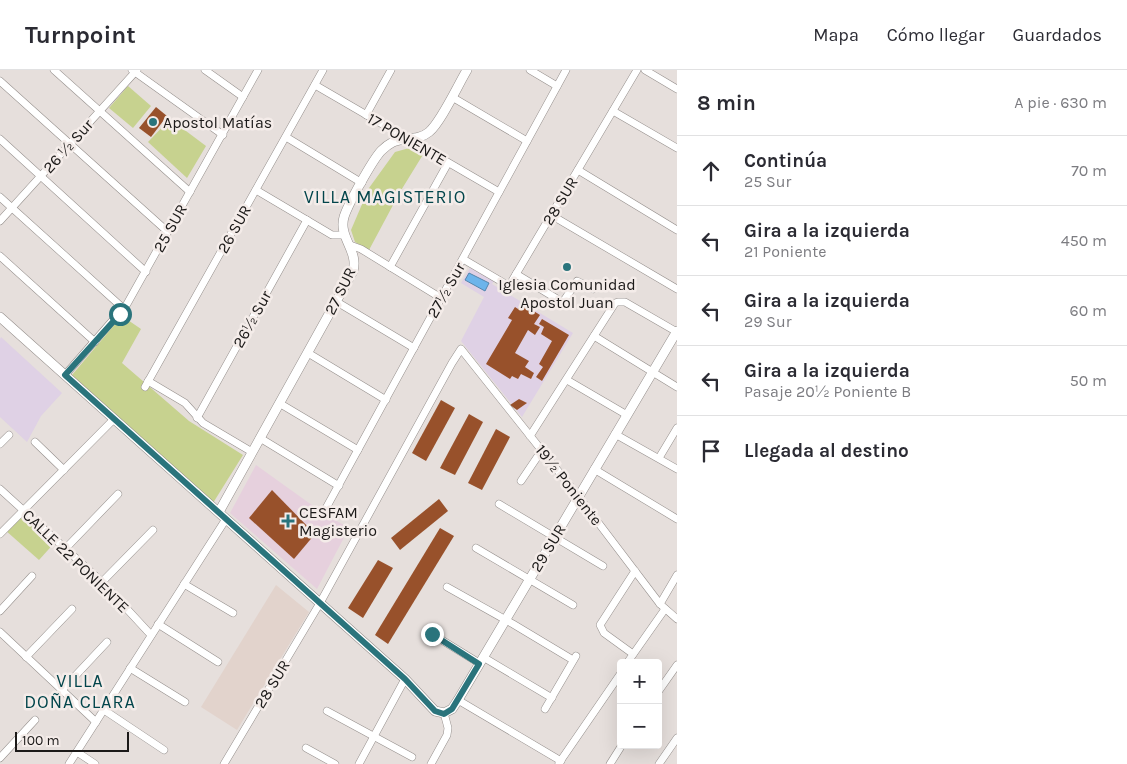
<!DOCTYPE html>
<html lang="es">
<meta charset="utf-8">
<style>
:root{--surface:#fff;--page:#f7f7f7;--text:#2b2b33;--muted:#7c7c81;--line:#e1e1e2}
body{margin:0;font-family:Karla,sans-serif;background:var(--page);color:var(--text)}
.controls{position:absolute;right:15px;bottom:15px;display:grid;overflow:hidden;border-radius:5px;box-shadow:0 5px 20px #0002}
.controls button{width:45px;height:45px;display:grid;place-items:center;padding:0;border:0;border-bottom:1px solid var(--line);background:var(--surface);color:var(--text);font:25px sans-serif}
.scale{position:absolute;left:15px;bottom:12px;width:114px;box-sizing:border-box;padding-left:5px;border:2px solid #1c1a19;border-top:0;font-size:14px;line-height:18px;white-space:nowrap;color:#1c1a19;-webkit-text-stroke:4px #f4ece9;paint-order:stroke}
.stop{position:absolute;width:15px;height:15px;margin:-11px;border:4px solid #2a747c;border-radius:50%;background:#fff}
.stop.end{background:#2a747c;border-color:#fff;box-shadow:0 1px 5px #0008}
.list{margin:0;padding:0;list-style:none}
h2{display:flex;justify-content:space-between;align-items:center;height:65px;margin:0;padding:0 20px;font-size:21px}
h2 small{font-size:16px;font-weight:400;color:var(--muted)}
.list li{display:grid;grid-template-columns:32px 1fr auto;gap:15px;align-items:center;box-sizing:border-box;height:70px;padding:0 20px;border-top:1px solid var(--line)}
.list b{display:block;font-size:19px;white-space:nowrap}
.list p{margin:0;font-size:16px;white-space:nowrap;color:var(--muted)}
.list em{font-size:16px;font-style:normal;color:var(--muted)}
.icon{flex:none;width:28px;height:28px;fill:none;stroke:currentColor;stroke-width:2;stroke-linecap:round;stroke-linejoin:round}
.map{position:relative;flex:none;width:677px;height:694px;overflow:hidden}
header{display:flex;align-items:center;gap:30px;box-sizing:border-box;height:70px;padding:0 25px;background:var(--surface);border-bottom:1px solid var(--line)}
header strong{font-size:24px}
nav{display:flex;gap:28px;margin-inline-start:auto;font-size:18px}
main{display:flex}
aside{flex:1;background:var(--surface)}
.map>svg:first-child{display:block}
</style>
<header>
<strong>Turnpoint</strong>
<nav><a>Mapa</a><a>Cómo llegar</a><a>Guardados</a></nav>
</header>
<main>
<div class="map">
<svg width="677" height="694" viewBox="0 0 677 694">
<rect width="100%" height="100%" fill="#e6dfdc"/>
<path fill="#e2d3cc" d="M276,515L309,542L237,660L201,637Z"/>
<g fill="#dfd1e5">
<path d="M470,198L494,211L492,214L573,263L522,347L461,271L484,227L461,213Z"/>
<path d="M1,267L62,323L41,346L27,372L0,347V269Z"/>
</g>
<path fill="#e6d0dd" d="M256,395L323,443L349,458L317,519L230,443Z"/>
<g fill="#c7d28f">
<path d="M128,16L151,36L133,58L109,38Z"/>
<path d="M170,49L206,76L187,108L148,72Z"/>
<path d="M413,77L424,83L400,122L369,180L355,172L351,160L369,118L395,82Z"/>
<path d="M122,246L141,259L122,293L189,351L243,385L213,433L72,305Z"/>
<path d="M23,441L57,470L39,490L5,460Z"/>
</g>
<path fill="#6cb4eb" stroke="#5486ac" d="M469,203L489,213L485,221L465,210Z"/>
<g fill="#98512b">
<path d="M156,37L167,46L151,67L139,58Z"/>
<path d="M521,233L540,245L534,254L540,257L535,265L528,260L515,283L529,291L525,297L534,303L531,309L521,304L518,309L512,306L510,309L486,294L512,250L508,248L515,237L518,239Z"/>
<path d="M542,249L569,265L542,311L536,307L543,297L539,294L552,271L541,264L544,257L539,254Z"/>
<path d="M519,329L527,333L517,340L510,335Z"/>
<path d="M441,330L455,338L426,391L412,383Z"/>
<path d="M469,344L483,352L455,405L440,398Z"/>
<path d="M496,359L510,367L482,420L468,413Z"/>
<path d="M272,420L315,464L294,489L249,448Z"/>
<path d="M439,429L448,441L400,480L391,468Z"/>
<path d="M440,458L454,466L388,574L375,565Z"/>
<path d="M378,490L393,498L363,548L348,538Z"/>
</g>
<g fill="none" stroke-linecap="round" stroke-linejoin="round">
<g stroke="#958f8c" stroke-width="8">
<g id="minor">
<path d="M54,0L190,122"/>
<path d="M132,0L223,65"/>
<path d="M205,0L243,27"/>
<path d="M530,0L557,16"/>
<path d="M645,0L677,19"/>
<path d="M0,11L168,162"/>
<path d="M315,15L499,122"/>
<path d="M452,27L527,71"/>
<path d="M613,41L677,78"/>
<path d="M366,45L391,0"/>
<path d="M286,67L362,113"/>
<path d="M0,69L146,202"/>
<path d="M578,100L677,160"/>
<path d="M256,120L332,165H344"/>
<path d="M0,127L124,239"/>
<path d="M551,145L677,219"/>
<path d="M0,151L137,0"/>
<path d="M350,175L361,179L441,228"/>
<path d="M0,186L95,272"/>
<path d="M463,189L509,216L637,0"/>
<path d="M390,197L448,93"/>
<path d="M516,204L567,235"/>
<path d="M337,232L414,278"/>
<path d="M563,232L577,211L593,219"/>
<path d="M594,266L677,317"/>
<path d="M308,283L386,330"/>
<path d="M65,305L127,234L258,0"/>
<path d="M567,310L627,345"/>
<path d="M148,311L185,333L203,353L252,382"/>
<path d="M145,317L323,0"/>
<path d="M279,333L358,380"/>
<path d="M197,348L307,150"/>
<path d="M615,364L677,399"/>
<path d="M530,366L615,233L618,232H625L677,262"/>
<path d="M260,368L339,416"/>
<path d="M35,372L64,400"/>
<path d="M0,374L9,365"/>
<path d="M659,388L677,358"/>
<path d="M594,399L677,449"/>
<path d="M521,411L542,380"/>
<path d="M0,419L102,512L151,565"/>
<path d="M499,434L603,496"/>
<path d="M325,440L566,0"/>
<path d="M0,464L114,349"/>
<path d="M66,478L118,424"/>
<path d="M476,478L573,535"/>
<path d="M102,512L153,460"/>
<path d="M184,514L233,543"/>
<path d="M447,517L513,554L573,590"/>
<path d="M660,534L677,505"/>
<path d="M0,541L32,506"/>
<path d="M158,554L218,592"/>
<path d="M0,562L96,652"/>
<path d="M432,564L479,593"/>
<path d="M633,584L604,563L600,555L635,501"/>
<path d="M26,587L72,539"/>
<path d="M483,587L552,628"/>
<path d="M627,593L665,539"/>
<path d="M130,598L185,632"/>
<path d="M62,620L107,572"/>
<path d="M658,622L677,595"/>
<path d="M458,630L561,691"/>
<path d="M545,639L576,586"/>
<path d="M104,640L164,680"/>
<path d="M327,641L412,687"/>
<path d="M306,678L335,694"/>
<path d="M77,682L95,694"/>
<path d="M0,688L35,650"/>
<path d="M559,693L621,603"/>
<path d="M69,694L226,449"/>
<path d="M224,694L320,533L452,293L461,279L578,426L660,534L677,549"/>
<path d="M359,694L405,609"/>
<path d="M431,694L447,665L448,658L444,643"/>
<path d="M610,694L622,675"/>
<path d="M659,694L677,668"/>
</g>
</g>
<g stroke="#958f8c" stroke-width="10">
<g id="tertiary">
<path d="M0,247L405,609L435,641L444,643L452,639L458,630L677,261"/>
<path d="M219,442L353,201C359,181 338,167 344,147C348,134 372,91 381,81C385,77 389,74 393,72C406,67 418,71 429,62C441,52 458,15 467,0"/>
</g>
</g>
<use href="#minor" stroke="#fff" stroke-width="7"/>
<use href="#tertiary" stroke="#fff" stroke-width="9"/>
</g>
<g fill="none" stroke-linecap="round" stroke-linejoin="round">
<path stroke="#2a747c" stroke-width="6" d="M120,244L65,305L405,609L435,641L444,644L452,639L479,594L432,564"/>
</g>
<g fill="#2a747c" stroke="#f4ece9" stroke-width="2">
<circle cx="153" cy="52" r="5"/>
<circle cx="567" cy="197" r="5"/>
<path d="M285.5 443.5h5v5h5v5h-5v5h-5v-5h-5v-5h5z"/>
</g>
<g text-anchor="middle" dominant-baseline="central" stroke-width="5" stroke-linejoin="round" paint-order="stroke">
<g font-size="16" fill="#1c1a19" stroke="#f4ece9" text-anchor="start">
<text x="163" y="52">Apostol Matías</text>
<text x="567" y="214" text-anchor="middle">Iglesia Comunidad<tspan x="567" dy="18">Apostol Juan</tspan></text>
<text x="299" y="442">CESFAM<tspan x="299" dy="18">Magisterio</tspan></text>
</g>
<g font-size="16" fill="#1c1a19" stroke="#f4ece9">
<text transform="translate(407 69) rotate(30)">17 PONIENTE</text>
<text transform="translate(68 76) rotate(-48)">26 ½ Sur</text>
<text transform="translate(560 131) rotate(-59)">28 SUR</text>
<text transform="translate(170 158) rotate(-61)">25 SUR</text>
<text transform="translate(234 159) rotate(-61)">26 SUR</text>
<text transform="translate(446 220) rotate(-61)">27½ Sur</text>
<text transform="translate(340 221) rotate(-64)">27 SUR</text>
<text transform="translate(252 249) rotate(-61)">26½ Sur</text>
<text transform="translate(569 415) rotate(52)">19½ Poniente</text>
<text transform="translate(548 478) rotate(-59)">29 SUR</text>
<text transform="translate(76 491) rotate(44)">CALLE 22 PONIENTE</text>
<text transform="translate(272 614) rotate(-59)">28 SUR</text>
</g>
<g font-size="18" letter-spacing="1" fill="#02454b" stroke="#f4ece9">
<text x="385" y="127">VILLA MAGISTERIO</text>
<text x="80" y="611">VILLA<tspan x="80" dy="21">DOÑA CLARA</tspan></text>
</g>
</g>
</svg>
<div class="controls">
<button>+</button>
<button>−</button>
</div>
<div class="scale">100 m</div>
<div class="stop" style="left:120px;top:244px"></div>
<div class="stop end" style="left:432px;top:564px"></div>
</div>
<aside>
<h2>8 min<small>A pie · 630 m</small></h2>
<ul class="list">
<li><svg class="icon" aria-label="ahead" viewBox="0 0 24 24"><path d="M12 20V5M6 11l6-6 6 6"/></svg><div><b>Continúa</b><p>25 Sur</p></div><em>70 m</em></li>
<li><svg class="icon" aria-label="left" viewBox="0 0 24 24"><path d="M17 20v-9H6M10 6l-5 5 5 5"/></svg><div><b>Gira a la izquierda</b><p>21 Poniente</p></div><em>450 m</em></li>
<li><svg class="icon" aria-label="left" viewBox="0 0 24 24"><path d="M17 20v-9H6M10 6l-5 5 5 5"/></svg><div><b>Gira a la izquierda</b><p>29 Sur</p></div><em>60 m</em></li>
<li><svg class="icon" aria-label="left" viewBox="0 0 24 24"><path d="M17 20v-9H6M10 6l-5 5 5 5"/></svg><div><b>Gira a la izquierda</b><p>Pasaje 20½ Poniente B</p></div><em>50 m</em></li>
<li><svg class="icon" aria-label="arrive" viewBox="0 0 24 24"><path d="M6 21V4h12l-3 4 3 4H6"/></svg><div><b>Llegada al destino</b></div></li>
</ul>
</aside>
</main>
